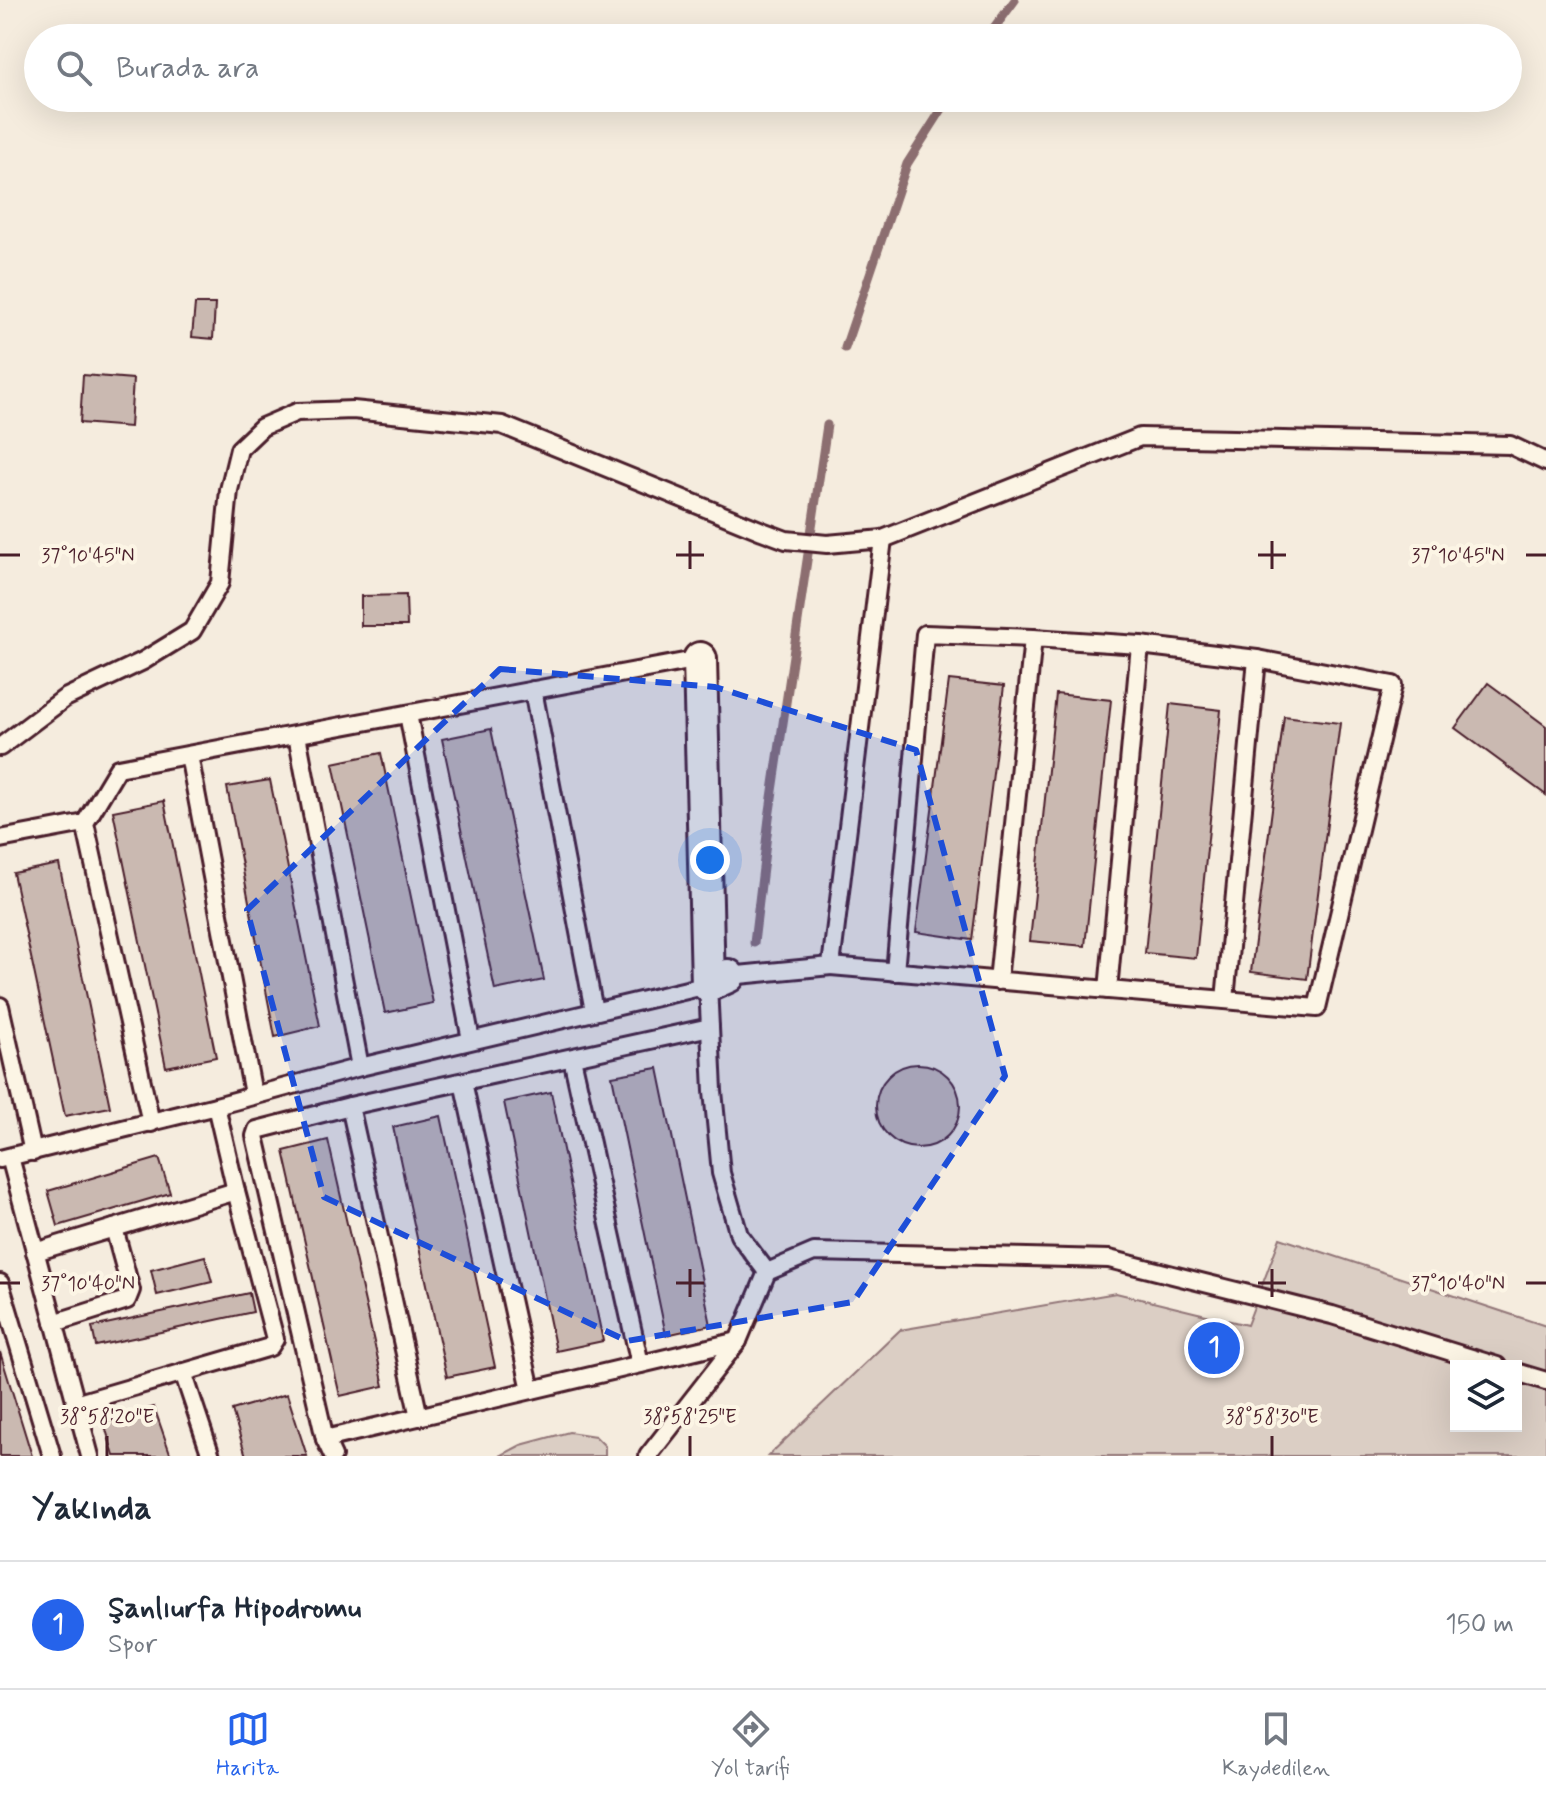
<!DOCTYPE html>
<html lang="tr">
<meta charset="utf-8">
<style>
:root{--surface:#fff;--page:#f6f6f7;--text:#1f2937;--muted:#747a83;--line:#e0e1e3;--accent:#2563eb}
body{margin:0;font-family:Mynerve,sans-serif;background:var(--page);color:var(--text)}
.controls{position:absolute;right:24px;bottom:24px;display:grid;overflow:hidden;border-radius:0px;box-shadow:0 8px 32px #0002}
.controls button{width:72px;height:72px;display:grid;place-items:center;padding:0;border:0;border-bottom:2px solid var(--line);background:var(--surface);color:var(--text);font:40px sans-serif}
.you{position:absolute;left:710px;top:860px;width:28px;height:28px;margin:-20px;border:6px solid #fff;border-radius:50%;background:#1a73e8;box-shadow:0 0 0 12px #1a73e833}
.badge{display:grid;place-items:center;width:52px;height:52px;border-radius:50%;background:var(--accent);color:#fff;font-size:26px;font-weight:700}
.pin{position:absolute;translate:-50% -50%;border:4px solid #fff;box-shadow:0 2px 8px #0006}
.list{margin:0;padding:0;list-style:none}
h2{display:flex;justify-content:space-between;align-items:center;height:104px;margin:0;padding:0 32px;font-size:34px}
h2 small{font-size:26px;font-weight:400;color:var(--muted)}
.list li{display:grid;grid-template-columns:52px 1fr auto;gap:24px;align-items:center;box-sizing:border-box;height:128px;padding:0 32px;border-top:2px solid var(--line)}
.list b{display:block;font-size:30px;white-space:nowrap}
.list p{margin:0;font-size:26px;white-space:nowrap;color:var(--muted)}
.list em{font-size:26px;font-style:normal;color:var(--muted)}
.icon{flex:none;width:44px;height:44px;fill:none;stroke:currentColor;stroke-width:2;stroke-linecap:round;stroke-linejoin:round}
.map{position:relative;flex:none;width:1546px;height:1456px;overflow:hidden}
.search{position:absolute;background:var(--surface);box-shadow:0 8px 32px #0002;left:24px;right:24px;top:24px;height:88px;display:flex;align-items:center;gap:20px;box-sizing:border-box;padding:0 28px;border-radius:44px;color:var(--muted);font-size:30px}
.sheet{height:232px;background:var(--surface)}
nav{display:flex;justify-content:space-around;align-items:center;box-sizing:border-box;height:112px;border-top:2px solid var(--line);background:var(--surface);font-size:22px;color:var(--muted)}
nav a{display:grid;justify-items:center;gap:4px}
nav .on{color:var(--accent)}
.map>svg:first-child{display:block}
</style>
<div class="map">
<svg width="1546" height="1456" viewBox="0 0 1546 1456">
<rect width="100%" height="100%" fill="#f5ecde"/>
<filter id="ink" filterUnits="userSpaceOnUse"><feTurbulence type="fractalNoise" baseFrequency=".0125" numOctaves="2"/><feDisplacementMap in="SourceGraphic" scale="16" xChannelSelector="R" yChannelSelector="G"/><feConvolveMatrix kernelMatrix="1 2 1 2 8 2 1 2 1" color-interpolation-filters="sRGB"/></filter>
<g filter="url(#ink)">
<g fill="#dbcec4" stroke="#927678" stroke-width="2" fill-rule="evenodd">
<path d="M1280,1238L1546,1326V1456H768L900,1330L1116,1293L1247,1325ZM1456,1366H1516V1426H1456Z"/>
<path d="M569,1432L595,1436L605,1446V1456H500L521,1445Z"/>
</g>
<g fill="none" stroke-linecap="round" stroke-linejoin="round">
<g stroke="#8c6e70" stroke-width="9">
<path d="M987,38L1015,0"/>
<path d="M845,348L907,164L949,98"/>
<path d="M754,943L769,818L827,425"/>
</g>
</g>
<g fill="#cab9b1" stroke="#4a1f2b" stroke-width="2">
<path d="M195,304H215L213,339L192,337Z"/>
<path d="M83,375L133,379L130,427L80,423Z"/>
<path d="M406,595L407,626H361V596Z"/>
<path d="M949,680L1004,686L972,940L916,932Z"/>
<path d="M1488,683L1546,726V795L1455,728Z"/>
<path d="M1056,694L1111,700L1085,946L1030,941Z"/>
<path d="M1170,704L1221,710L1196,958L1145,953Z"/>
<path d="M1284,716L1340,723L1307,979L1251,972Z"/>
<path d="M491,729L544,980L495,990L442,739Z"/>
<path d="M381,753L433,1003L385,1013L333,763Z"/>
<path d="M270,780L320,1026L275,1037L227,787Z"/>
<path d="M164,801L216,1057L166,1067L113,811Z"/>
<path d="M59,864L110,1107L65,1116L13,873Z"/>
<circle cx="918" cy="1106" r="42"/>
<path d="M658,1068L711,1325L666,1335L612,1076Z"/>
<path d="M551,1092L603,1341L556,1351L504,1102Z"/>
<path d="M441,1116L495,1367L447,1377L393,1127Z"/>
<path d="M328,1140L384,1386L340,1396L284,1151Z"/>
<path d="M159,1158L170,1193L58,1226L48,1191Z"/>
<path d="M205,1256L212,1282L157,1295L151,1270Z"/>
<path d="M249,1293L253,1312L96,1346L92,1327Z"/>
<path d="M0,1352L32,1456H0Z"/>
<path d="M287,1394L307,1456H246L232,1410Z"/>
<path d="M154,1407L171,1456H114L104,1423Z"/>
</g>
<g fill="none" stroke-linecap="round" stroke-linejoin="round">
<g stroke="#4a1f2b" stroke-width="22">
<g id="lane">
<path d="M533,690L594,1011"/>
<path d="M408,714L471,1040"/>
<path d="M297,735L360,1067"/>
<path d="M0,747L65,698L143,661L192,631L220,583L229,490L239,449L262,427L297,412L353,410L502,425L762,531L786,540L827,544L883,539L1140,437L1510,445L1546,462"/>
<path d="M189,755L253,1094"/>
<path d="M0,839L85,823"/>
<path d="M831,966L1317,1008L1393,685L1257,659L1140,645L1033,638L998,981"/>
<path d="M895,972L925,634L1033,638"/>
<path d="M728,976L831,966L883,539"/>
<path d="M1108,990L1140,645"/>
<path d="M1225,1000L1257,659"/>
<path d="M0,1006L33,1152"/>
<path d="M572,1058L640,1364"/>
<path d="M463,1082L531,1390"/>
<path d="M151,1123L85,823L118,768L700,659"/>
<path d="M10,1157L90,1456"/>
<path d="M0,1159L216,1106L360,1067L708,985L713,1091L721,1173L739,1235L767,1272"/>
<path d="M35,1252L236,1191"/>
<path d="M0,1283L52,1456"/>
<path d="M54,1323L127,1300L131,1290L114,1228"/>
<path d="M183,1372L211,1456"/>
<path d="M1516,1372L1546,1381"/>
<path d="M75,1404L270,1347L275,1339L236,1191L216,1106"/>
<path d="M419,1417L350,1106L710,1027"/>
<path d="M325,1439L738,1341"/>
<path d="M333,1456L325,1439L255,1136L257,1130L350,1106"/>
<path d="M648,1456L738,1341L767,1272L814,1252L1109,1259L1332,1315L1497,1366"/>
</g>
</g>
<g stroke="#4a1f2b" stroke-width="38">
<path id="street" d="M700,659L708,985L728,976"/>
</g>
<use href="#lane" stroke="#fcf5e5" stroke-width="16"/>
<use href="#street" stroke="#fcf5e5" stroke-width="32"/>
</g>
</g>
<path fill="#1d4ed8" fill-opacity="0.2" stroke="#1d4ed8" stroke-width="6" stroke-dasharray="16 10" stroke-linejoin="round" d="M500,669L715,687L916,750L1005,1076L853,1302L627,1341L324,1197L247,910Z"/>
<path fill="none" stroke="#4a1f2b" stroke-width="3" d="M690,541V569M1272,541V569M0,555H20M676,555H704M1258,555H1286M1526,555H1546M690,1269V1297M1272,1269V1297M0,1283H20M676,1283H704M1258,1283H1286M1526,1283H1546M107,1436V1456M690,1436V1456M1272,1436V1456"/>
<g font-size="20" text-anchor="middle" fill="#4a1f2b" stroke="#fcf5e5" stroke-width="8" stroke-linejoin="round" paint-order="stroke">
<text x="88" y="562">37°10'45"N</text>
<text x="1458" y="562">37°10'45"N</text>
<text x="88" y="1290">37°10'40"N</text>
<text x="1458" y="1290">37°10'40"N</text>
<text x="107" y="1423">38°58'20"E</text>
<text x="690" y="1423">38°58'25"E</text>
<text x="1272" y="1423">38°58'30"E</text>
</g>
</svg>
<div class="controls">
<button><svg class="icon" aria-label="layers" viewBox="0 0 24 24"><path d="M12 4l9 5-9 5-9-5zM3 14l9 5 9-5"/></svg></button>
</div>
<div class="you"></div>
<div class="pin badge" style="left:1214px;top:1348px">1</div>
<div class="search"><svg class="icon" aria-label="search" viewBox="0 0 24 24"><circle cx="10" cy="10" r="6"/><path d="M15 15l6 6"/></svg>Burada ara</div>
</div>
<section class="sheet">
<h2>Yakında<small></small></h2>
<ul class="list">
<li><span class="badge">1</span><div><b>Şanlıurfa Hipodromu</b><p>Spor</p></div><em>150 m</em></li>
</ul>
</section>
<nav>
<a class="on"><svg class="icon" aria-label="map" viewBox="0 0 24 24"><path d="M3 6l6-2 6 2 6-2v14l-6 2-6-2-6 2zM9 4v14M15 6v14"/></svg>Harita</a>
<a><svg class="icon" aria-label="directions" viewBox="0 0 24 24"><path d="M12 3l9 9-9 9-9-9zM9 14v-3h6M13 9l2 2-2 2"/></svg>Yol tarifi</a>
<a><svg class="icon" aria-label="saved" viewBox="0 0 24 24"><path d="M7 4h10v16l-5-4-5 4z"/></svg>Kaydedilen</a>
</nav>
